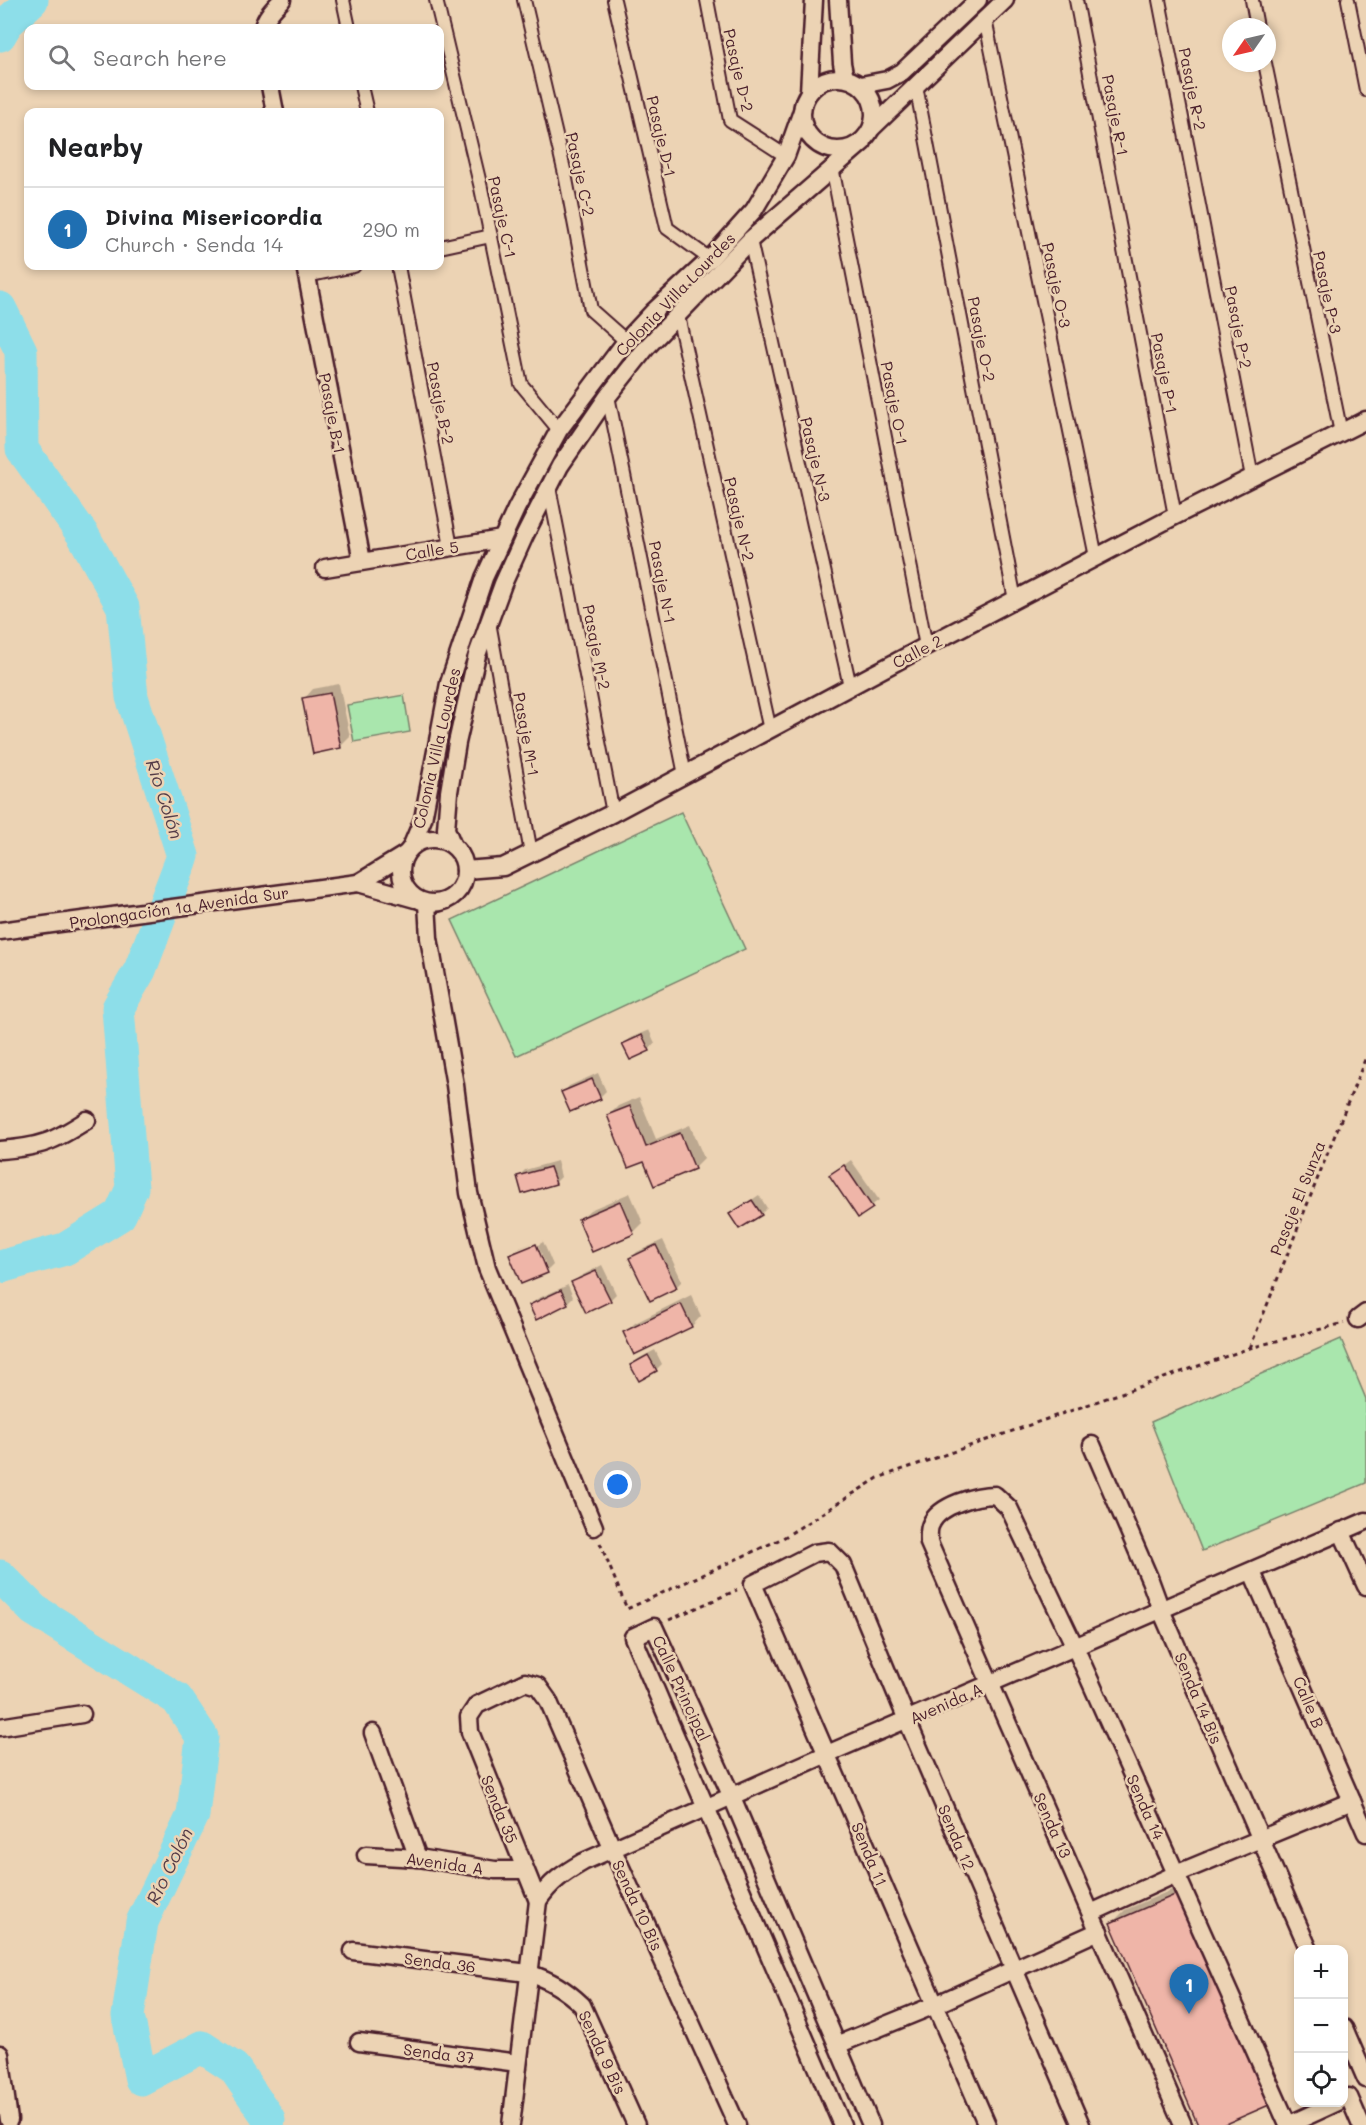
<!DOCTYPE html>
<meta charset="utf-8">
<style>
:root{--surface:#fff;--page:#f6f6f6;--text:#202124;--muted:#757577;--line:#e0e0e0;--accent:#1f6fb2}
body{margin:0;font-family:Mali,sans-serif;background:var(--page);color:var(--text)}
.controls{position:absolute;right:18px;bottom:18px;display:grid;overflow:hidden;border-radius:12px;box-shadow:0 3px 9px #0003}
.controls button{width:54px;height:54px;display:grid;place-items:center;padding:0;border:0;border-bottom:2px solid var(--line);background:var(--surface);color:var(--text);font:30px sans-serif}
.compass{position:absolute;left:1222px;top:18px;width:54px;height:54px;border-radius:50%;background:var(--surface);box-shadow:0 3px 9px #0003;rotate:236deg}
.you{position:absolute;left:618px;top:1485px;width:21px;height:21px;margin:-15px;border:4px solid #fff;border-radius:50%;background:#1a73e8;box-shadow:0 0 0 9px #1a73e833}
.badge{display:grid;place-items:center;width:39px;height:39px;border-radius:50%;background:var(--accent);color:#fff;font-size:20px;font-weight:700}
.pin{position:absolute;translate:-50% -50px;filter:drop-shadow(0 2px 3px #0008)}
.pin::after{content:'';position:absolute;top:32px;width:21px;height:18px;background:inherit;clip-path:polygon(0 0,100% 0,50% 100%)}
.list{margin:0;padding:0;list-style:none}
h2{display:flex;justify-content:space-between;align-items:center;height:78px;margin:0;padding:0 24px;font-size:26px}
h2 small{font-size:20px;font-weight:400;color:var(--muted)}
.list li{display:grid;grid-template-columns:39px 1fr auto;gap:18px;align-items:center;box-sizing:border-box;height:84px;padding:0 24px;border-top:2px solid var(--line)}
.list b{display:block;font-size:22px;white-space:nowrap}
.list p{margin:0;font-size:20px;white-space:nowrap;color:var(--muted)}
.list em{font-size:20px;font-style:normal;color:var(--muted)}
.icon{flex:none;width:33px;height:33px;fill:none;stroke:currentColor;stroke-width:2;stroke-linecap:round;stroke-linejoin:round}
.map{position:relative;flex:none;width:1366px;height:2125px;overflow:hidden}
.search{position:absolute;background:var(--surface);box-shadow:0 3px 9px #0003;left:24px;top:24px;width:420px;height:66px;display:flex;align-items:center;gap:15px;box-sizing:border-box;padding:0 21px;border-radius:12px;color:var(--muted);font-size:22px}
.panel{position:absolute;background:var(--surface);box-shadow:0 3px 9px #0003;left:24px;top:108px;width:420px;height:162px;border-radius:12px}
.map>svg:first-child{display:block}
</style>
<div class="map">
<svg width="1366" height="2125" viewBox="0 0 1366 2125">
<rect width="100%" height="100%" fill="#ecd3b4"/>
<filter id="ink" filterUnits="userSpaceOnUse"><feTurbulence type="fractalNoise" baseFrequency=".0167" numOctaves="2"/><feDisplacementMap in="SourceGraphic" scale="12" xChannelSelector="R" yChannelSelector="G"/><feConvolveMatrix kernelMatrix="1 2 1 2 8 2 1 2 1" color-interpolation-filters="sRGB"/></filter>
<g filter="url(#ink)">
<g fill="#a9e6ad" stroke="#7a826c" stroke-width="1.5">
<path d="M404,695L410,732L354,742L347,705Z"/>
<path d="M681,812L745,949L516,1056L452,920Z"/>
<path d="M1341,1339L1366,1399V1483L1202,1551L1151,1422Z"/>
</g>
<g fill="#0003">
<path d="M339,684L350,737L340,747L304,699L313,689Z"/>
<path d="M649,1030L655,1043L649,1050L624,1044L630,1038Z"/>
<path d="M598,1073L606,1091L600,1097L563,1093L569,1086Z"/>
<path d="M639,1097L656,1139L690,1125L704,1158L694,1168L645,1160L609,1115L618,1106Z"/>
<path d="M851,1160L879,1200L858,1216L831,1175Z"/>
<path d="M557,1161L561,1177L555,1183L519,1176L525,1170Z"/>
<path d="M630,1193L643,1223L633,1233L580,1219L590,1210Z"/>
<path d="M759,1195L767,1208L761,1214H731Z"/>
<path d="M542,1239L553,1265L548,1270L538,1245L543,1242L542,1239L536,1241Z"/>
<path d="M663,1240L682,1281L676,1287L631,1258L637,1252Z"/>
<path d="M534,1242L516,1250V1253L547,1271L511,1255L517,1249Z"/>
<path d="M602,1265L616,1294L610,1300L573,1283L579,1277Z"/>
<path d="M568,1285L573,1297L567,1303L531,1305L537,1299Z"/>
<path d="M691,1295L701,1316L692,1326L635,1353L625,1332L635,1323Z"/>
<path d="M655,1350L662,1364L656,1370L632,1366L638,1359Z"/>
<path d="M1190,1882L1281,2090L1268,2104L1219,2125H1200L1112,1923L1125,1910Z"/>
</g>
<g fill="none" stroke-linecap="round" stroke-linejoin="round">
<g stroke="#8ddee9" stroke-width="33">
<path d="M0,35L7,23L32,0"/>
<path d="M0,308L21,351L22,449L83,535L123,607L132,697L183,856L140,970L118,1008L132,1188L120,1215L65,1249L0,1267"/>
<path d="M0,1576L34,1610L177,1699L202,1737L193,1815L142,1922L128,2016L141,2079L202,2047L234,2068L269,2119L268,2125"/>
</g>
</g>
<g fill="#efb5a8" stroke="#4a1f2b" stroke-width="1.5">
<path d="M330,693L341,748L313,754L302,698Z"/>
<path d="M642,1035L650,1051L630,1060L622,1044Z"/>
<path d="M592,1079L601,1099L570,1112L561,1092Z"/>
<path d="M630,1106L646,1147L680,1133L695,1169L654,1186L644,1162L628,1168L607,1115Z"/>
<path d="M844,1165L873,1208L858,1218L829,1175Z"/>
<path d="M550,1167L556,1184L522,1194L517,1176Z"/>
<path d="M752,1200L762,1215L739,1229L729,1214Z"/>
<path d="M620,1201L634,1234L592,1252L578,1219Z"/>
<path d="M536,1244L548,1273L521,1284L509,1255Z"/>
<path d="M656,1245L677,1288L650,1301L629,1258Z"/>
<path d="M596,1271L611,1301L586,1313L571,1282Z"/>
<path d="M561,1290L568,1304L536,1320L529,1305Z"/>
<path d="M681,1304L692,1327L634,1355L623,1332Z"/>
<path d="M648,1355L657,1371L639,1381L630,1365Z"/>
<path d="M1177,1894L1269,2105L1223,2125H1198L1110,1923Z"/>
</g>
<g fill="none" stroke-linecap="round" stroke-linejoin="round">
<g stroke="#4a1f2b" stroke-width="16">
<g id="pedestrian">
<path d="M343,0L349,28"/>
<path d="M436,0L481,188L521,384L559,430"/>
<path d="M524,0L565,174L591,310L626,341"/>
<path d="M614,0L667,228L710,259"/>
<path d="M707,0L730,120L786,156"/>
<path d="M1076,0L1175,516"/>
<path d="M1159,0L1252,477"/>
<path d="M1252,0L1257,27"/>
<path d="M1348,0L1366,90"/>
<path d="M985,19L1096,557"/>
<path d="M1265,63L1341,433"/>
<path d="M361,86L367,112"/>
<path d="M916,86L1015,600"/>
<path d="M832,167L926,646"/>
<path d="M750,240L850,686"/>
<path d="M440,247L491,236"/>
<path d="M398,266L451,547"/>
<path d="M307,276L354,266"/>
<path d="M678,316L770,730"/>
<path d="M608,396L685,775"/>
<path d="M549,487L613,813"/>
<path d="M489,622L531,853"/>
</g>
</g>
<g stroke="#4a1f2b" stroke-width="21">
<g id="minor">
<path d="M838,0L842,63L845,78"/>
<path d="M263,28C265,17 274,8 282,0"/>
<circle cx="838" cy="114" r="36"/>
<path d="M861,85L887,80L902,72L978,0"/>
<path d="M270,86L275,112"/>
<path d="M809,92L814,0"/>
<path d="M872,128L1005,0"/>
<path d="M305,266L362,561"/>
<path d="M325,568L502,539"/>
<circle cx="433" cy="871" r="32"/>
<path d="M452,844L446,829L449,792L457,743L477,655L503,584L525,535L560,466L608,396L646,348L750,240L863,142"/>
<path d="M412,845L423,819L449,683L484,578L517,507L559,430L626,341L654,311L710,259L754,210L786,156L802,111"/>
<path d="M465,870L503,867L613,813L926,646L1175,516L1366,420"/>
<path d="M358,883L404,855"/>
<path d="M427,903L429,938L455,1085L469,1193L487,1268L594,1527"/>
<path d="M0,931L358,883L415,899"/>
<path d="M0,1150C41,1147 53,1142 87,1120"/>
<path d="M1358,1319L1366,1313"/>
<path d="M1092,1445L1150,1580L1161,1610L1309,1950"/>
<path d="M1341,1531L1366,1586"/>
<path d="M1252,1572L1366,1833"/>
<path d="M0,1727L82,1714"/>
<path d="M373,1733L418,1858"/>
<path d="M366,1855L418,1858L495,1870H525"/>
<path d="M538,1901L470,1732L469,1717L477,1705L525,1682L538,1686L548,1700L613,1850L737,2125"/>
<path d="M1091,1913L1176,1874L1352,1801"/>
<path d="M353,1951L528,1973C550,1980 565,1989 582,2005L636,2125"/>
<path d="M1344,2028L1366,2079"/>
<path d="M359,2042L518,2063"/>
<path d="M837,2045L935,2005L1099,1931"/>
<path d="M0,2054L9,2120"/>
<path d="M1349,2097L1361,2125"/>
<path d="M511,2125L538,1901C550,1882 564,1873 583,1862L827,1754L1366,1521"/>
<path d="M842,2125L633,1637L654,1627L732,1797L871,2125"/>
<path d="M987,2125L753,1584L814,1553L829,1551L843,1565L907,1720L1081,2125"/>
<path d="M1183,2125L929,1543C929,1537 928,1529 931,1524C939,1505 976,1495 995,1495L1009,1508L1075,1647L1288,2125"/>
<path d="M1288,2125L1338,2102"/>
</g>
</g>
<g stroke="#4a1f2b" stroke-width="3" stroke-dasharray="4.5 4.5" stroke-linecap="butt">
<path d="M1250,1348L1366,1057"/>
<path d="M600,1543L627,1609L783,1538L878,1478L1250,1348L1344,1323"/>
<path d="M669,1620L737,1590"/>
</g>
<use href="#pedestrian" stroke="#ecd3b4" stroke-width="12"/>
<use href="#minor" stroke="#ecd3b4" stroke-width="16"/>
</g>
</g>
<g text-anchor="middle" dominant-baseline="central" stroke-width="5" stroke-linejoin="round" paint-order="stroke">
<g font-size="16" fill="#4a1f2b" stroke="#ecd3b4">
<text transform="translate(739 70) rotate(77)">Pasaje D-2</text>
<text transform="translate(1193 89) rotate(79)">Pasaje R-2</text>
<text transform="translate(1116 115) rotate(79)">Pasaje R-1</text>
<text transform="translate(662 136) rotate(77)">Pasaje D-1</text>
<text transform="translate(581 174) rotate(78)">Pasaje C-2</text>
<text transform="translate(503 217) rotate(78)">Pasaje C-1</text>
<text transform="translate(1057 285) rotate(78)">Pasaje O-3</text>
<text transform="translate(1328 292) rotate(78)">Pasaje P-3</text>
<text transform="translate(675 294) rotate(-46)">Colonia Villa Lourdes</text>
<text transform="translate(1239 327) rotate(79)">Pasaje P-2</text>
<text transform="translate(982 339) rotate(79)">Pasaje O-2</text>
<text transform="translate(1165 373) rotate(79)">Pasaje P-1</text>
<text transform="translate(441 403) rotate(79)">Pasaje B-2</text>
<text transform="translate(895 403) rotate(79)">Pasaje O-1</text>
<text transform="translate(333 413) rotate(79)">Pasaje B-1</text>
<text transform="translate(816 459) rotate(77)">Pasaje N-3</text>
<text transform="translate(740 519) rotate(77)">Pasaje N-2</text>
<text transform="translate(432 550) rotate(-9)">Calle 5</text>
<text transform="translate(663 582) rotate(79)">Pasaje N-1</text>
<text transform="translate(597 647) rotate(79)">Pasaje M-2</text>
<text transform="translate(917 651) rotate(-27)">Calle 2</text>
<text transform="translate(527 734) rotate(80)">Pasaje M-1</text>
<text transform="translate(436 748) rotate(-77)">Colonia Villa Lourdes</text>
<text transform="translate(179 907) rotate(-8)">Prolongación 1a Avenida Sur</text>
<text transform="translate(1297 1198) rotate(-68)">Pasaje El Sunza</text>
<text transform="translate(682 1688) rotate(65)">Calle Principal</text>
<text transform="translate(1199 1698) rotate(67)">Senda 14 Bis</text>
<text transform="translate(1309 1702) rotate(67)">Calle B</text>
<text transform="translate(946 1703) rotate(-24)">Avenida A</text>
<text transform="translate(1146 1807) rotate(66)">Senda 14</text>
<text transform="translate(500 1809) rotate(68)">Senda 35</text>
<text transform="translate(1053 1825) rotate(66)">Senda 13</text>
<text transform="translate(957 1837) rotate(67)">Senda 12</text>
<text transform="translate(870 1854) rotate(67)">Senda 11</text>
<text transform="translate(445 1863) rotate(8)">Avenida A</text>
<text transform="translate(638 1905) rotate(65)">Senda 10 Bis</text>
<text transform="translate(440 1962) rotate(7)">Senda 36</text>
<text transform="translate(603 2052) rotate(65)">Senda 9 Bis</text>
<text transform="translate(439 2053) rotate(7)">Senda 37</text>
</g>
<g font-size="18" font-style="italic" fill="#543c48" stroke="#ecd3b4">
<text transform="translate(165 799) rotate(72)">Río Colón</text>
<text transform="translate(169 1866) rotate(-64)">Río Colón</text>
</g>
</g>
</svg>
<div class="controls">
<button>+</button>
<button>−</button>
<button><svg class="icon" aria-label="locate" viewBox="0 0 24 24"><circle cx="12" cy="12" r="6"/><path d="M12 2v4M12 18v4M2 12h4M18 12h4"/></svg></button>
</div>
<svg class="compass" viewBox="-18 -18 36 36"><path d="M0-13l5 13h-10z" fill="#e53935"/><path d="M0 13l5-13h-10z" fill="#757577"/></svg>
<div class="you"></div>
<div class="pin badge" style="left:1189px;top:2014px">1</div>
<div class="search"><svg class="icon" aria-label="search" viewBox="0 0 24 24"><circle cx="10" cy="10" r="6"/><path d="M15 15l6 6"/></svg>Search here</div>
<section class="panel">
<h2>Nearby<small></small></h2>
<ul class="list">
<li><span class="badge">1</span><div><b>Divina Misericordia</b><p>Church · Senda 14</p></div><em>290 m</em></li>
</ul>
</section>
</div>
